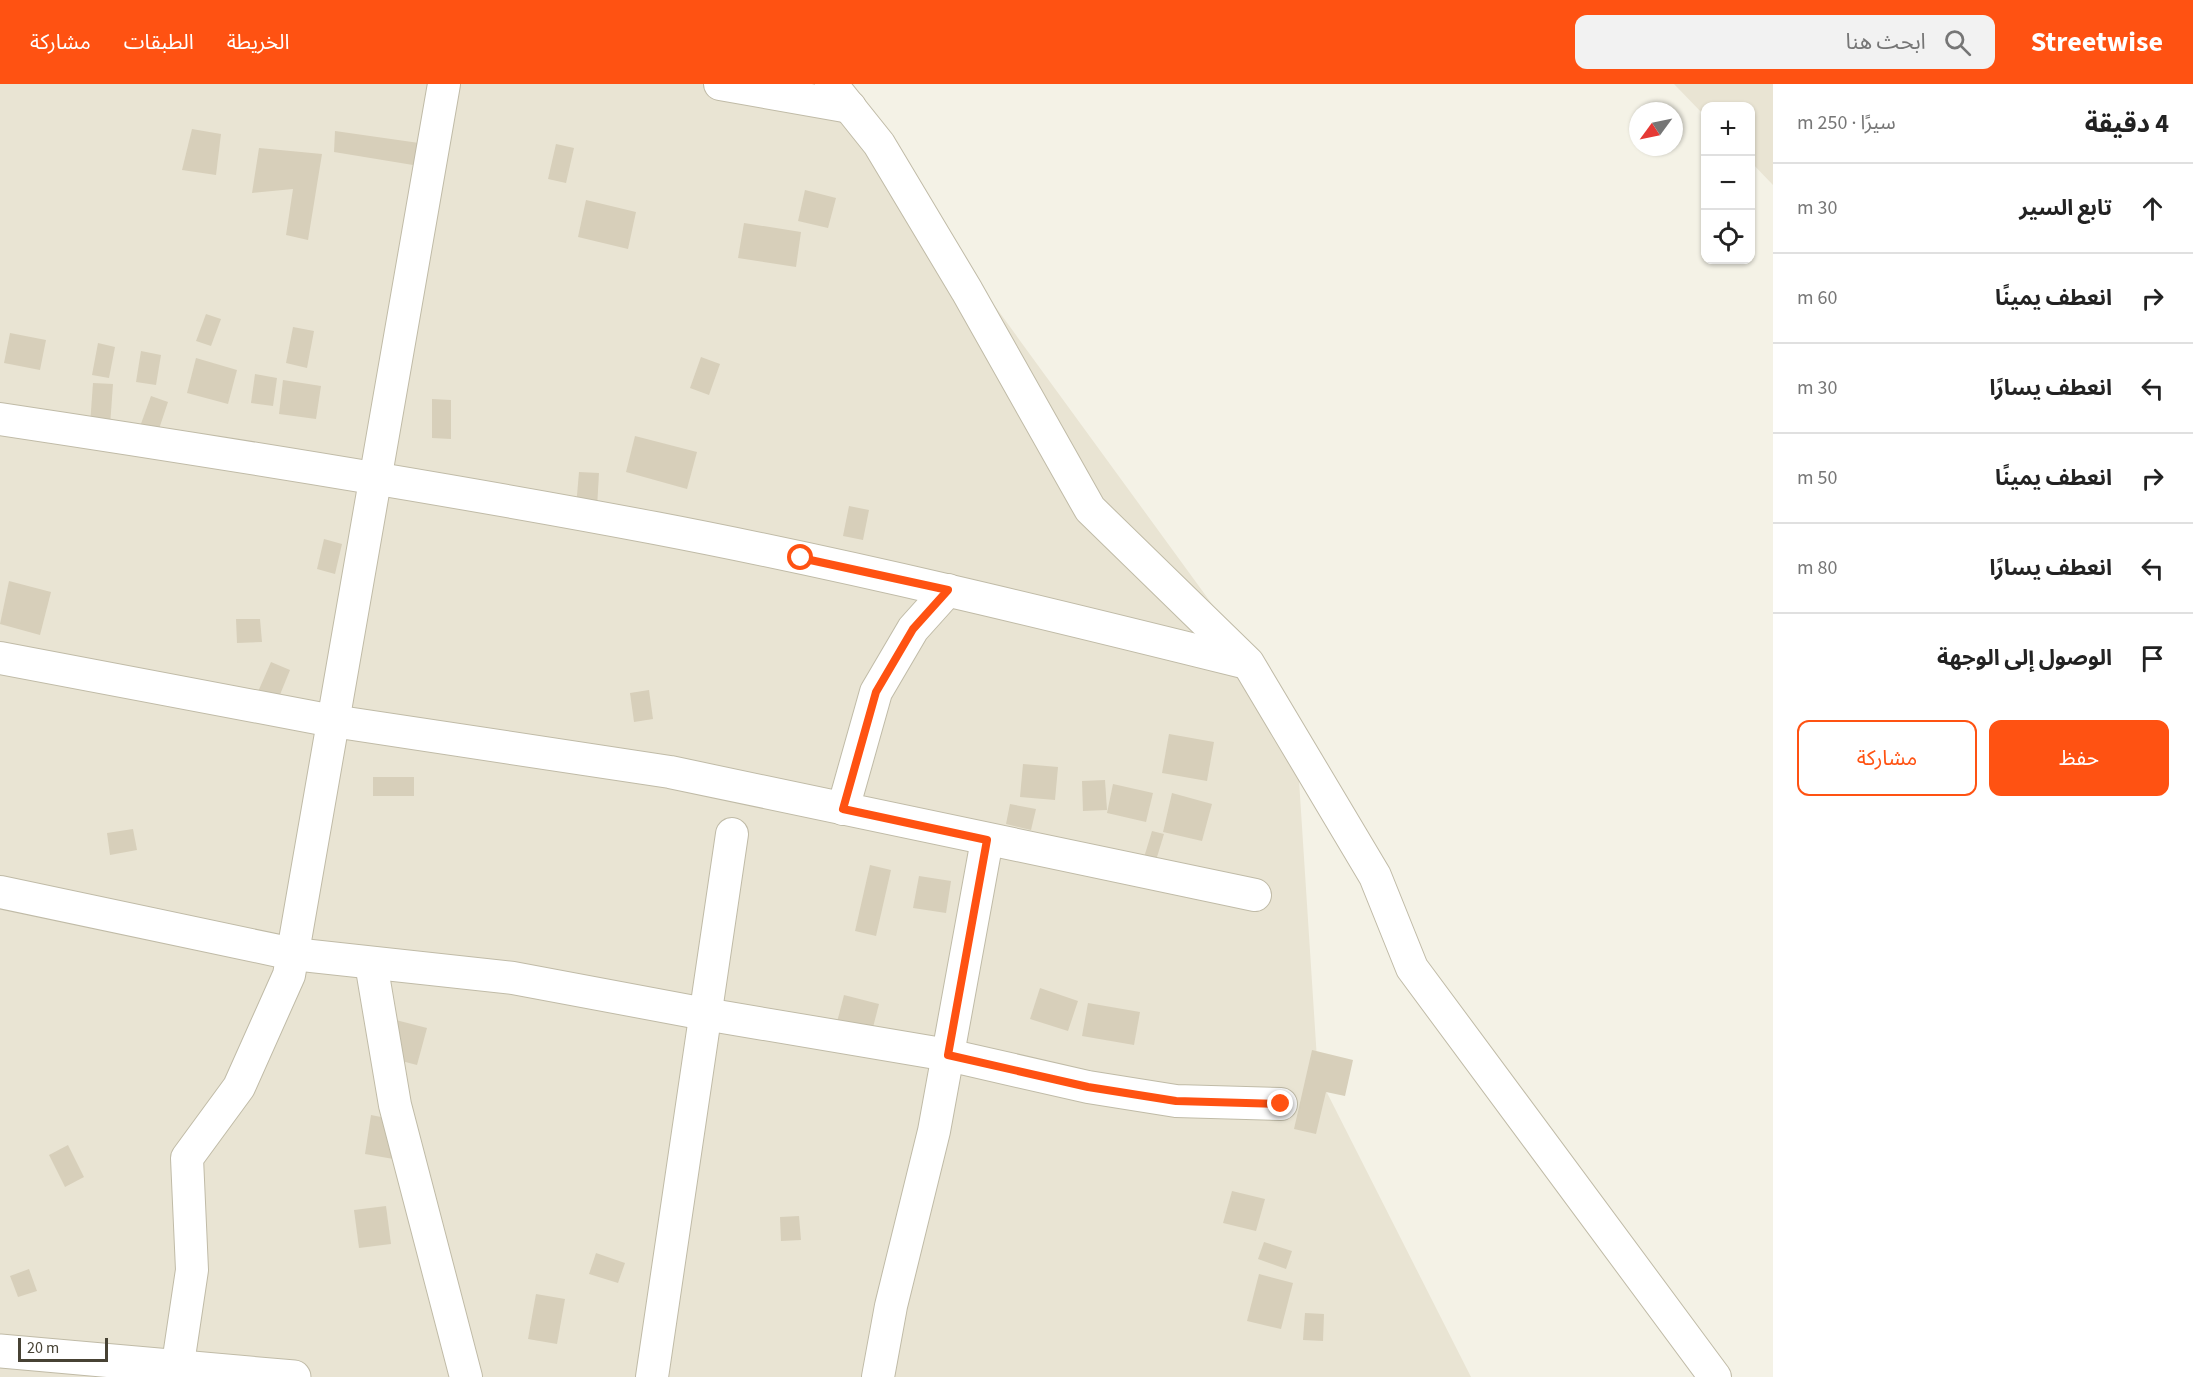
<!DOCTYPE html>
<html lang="ar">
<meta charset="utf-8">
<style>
:root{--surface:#fff;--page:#f2f2f2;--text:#222;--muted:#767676;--line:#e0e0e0;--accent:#ff5212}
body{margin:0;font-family:"Source Sans 3","Noto Sans Arabic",sans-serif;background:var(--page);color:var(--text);direction:rtl}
.controls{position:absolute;right:18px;top:18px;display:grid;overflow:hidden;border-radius:12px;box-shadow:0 2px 4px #0004}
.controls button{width:54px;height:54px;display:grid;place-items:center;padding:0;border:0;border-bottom:2px solid var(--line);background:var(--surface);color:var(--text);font:30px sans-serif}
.compass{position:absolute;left:1629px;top:18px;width:54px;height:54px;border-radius:50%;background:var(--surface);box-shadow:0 2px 4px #0004;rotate:237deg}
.scale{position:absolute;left:18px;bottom:15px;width:90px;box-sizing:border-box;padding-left:6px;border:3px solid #474234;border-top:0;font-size:16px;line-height:21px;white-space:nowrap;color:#474234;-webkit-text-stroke:4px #fff;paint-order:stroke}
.stop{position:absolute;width:18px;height:18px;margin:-14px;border:4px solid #ff5212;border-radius:50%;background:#fff}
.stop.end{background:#ff5212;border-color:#fff;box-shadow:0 2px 6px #0008}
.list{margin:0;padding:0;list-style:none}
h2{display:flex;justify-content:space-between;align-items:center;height:78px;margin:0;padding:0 24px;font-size:26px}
h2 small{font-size:20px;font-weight:400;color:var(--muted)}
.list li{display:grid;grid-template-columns:39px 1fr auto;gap:18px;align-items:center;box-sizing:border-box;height:90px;padding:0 24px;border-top:2px solid var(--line)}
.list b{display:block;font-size:22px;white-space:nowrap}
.list em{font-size:20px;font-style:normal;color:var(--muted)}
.actions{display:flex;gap:12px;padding:18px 24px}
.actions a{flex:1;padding:14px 0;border:2px solid var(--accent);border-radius:12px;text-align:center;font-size:21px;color:var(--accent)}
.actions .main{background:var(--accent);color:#fff}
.icon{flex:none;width:33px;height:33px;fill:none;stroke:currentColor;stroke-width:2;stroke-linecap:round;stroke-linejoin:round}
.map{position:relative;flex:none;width:1773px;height:1293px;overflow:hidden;direction:ltr}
header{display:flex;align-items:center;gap:36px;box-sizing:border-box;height:84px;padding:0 30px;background:var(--accent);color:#fff}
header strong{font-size:28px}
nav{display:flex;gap:33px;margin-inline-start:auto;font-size:21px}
.search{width:420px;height:54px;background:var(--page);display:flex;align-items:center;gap:15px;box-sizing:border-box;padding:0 21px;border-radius:12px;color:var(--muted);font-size:22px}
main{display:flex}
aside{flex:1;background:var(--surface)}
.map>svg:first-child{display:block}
</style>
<header>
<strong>Streetwise</strong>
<div class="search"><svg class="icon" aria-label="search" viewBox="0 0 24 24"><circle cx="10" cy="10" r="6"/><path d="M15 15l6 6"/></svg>ابحث هنا</div>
<nav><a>الخريطة</a><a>الطبقات</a><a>مشاركة</a></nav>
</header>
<main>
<aside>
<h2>4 دقيقة<small>سيرًا · 250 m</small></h2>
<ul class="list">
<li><svg class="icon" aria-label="ahead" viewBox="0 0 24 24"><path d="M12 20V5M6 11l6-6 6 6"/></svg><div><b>تابع السير</b></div><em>30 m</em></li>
<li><svg class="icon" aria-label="right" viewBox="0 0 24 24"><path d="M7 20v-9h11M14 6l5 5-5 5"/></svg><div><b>انعطف يمينًا</b></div><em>60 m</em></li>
<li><svg class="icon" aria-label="left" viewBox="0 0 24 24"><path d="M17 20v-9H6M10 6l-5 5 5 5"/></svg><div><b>انعطف يسارًا</b></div><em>30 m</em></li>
<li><svg class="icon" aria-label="right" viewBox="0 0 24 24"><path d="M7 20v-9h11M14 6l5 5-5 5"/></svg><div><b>انعطف يمينًا</b></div><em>50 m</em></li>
<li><svg class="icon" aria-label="left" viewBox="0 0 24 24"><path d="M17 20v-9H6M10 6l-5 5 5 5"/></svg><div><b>انعطف يسارًا</b></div><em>80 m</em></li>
<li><svg class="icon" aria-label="arrive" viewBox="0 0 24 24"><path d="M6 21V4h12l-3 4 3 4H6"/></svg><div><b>الوصول إلى الوجهة</b></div></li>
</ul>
<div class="actions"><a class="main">حفظ</a><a>مشاركة</a></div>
</aside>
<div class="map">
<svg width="1773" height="1293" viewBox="0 0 1773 1293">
<rect width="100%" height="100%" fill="#f4f2e6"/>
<g fill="#e9e4d3">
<path d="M0,0H833L1295,634L1318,991L1471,1293H0Z"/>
<path d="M1674,0H1773V101L1751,78L1750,22H1706L1705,32Z"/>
</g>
<g fill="#d7cfba">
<path d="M192,45L221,50L216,91L182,86Z"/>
<path d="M335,47L419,59L413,81L334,68Z"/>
<path d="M556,60L574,64L566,99L548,95Z"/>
<path d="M259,64L322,70L308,156L286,151L293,105L252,109Z"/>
<path d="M805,106L836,114L828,144L798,137Z"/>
<path d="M586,116L636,128L628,165L578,153Z"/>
<path d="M744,139L801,148L796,183L738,174Z"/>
<path d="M206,230L221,235L211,262L196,257Z"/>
<path d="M293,243L314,247L307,284L286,279Z"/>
<path d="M10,249L46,256L40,286L4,279Z"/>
<path d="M98,259L115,263L109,294L92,291Z"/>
<path d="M141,267L161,271L156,301L136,298Z"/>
<path d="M701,273L720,280L709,311L690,304Z"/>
<path d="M196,274L237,286L228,320L187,309Z"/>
<path d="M255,290L277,294L273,322L251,319Z"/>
<path d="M283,296L321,302L316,335L279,330Z"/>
<path d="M93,299L113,300L110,342L90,341Z"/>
<path d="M151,312L168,318L156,354L138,348Z"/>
<path d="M432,315L451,316V355L432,354Z"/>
<path d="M635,352L697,368L687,405L626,388Z"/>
<path d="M579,388L599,389L597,424L576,423Z"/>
<path d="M849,422L869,426L863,456L843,452Z"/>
<path d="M324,455L342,460L335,490L317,485Z"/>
<path d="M9,497L51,508L40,551L0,540Z"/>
<path d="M236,535H260L262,558L237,559Z"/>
<path d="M271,578L290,586L277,618L257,610Z"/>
<path d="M649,606L653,635L634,638L630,609Z"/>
<path d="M1169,650L1214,658L1207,697L1162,689Z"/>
<path d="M1023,680L1058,683L1055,716L1020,713Z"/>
<rect x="373" y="693" width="41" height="19"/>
<path d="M1105,696L1107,726L1083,727L1082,697Z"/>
<path d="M1113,700L1153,709L1146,738L1107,729Z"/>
<path d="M1172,709L1212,720L1202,757L1163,748Z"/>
<path d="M1010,720L1036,725L1031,746L1006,740Z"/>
<path d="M133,745L137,766L110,771L107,749Z"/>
<path d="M1152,747L1164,750L1154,783L1142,780Z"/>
<path d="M870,781L891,786L876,852L855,847Z"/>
<path d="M919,792L951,797L946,829L913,824Z"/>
<path d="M1040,904L1078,917L1068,947L1030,935Z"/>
<path d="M844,911L879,920L870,955L835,946Z"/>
<path d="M1088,919L1140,928L1134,961L1082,952Z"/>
<path d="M392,935L427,944L417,981L382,972Z"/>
<path d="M1312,966L1353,976L1345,1012L1326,1008L1316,1050L1294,1045Z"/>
<path d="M371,1031L406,1038L399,1076L365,1070Z"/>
<path d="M68,1061L84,1093L65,1103L49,1071Z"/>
<path d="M1232,1107L1265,1115L1256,1147L1223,1139Z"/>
<path d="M386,1122L391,1160L359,1164L354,1126Z"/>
<path d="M799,1132L801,1156L781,1157L780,1133Z"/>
<path d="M1264,1158L1292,1167L1286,1185L1258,1175Z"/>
<path d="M596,1169L625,1179L618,1199L589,1190Z"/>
<path d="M29,1185L37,1207L18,1213L10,1192Z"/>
<path d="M1259,1190L1293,1199L1281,1245L1247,1237Z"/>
<path d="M536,1210L565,1215L557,1260L528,1255Z"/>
<path d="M1305,1229L1324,1230L1323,1257L1303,1256Z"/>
</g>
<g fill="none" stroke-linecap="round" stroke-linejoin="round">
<g stroke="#c0bba7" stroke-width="34">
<g id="minor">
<path d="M720,0L850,23"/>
<path d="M831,0L879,60L967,207L1090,425L1248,579L1375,792L1412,884L1715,1293"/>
<path d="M0,335C219,368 438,403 655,444C854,482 1050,530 1247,579"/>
<path d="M0,574L333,637L670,688L1255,811"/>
<path d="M843,725L876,608L913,545L948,506"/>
<path d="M0,808L293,870L513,894L705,930L948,971L1088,1003L1176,1017L1281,1020"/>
<path d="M371,879L395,1021L466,1293"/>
<path d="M176,1293L192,1186L187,1074L239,1003L289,891L444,0"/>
<path d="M652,1293L732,750"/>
<path d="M878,1293L891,1222L934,1047L987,756"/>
</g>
</g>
<g stroke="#c0bba7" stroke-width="35">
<path id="tertiary" d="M0,1267L294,1293"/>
</g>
<use href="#minor" stroke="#fff" stroke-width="32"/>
<use href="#tertiary" stroke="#fff" stroke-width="33"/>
</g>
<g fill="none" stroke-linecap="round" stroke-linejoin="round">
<path stroke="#ff5212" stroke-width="8" d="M801,474L948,506L913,545L876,608L843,725L987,756L948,971L1088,1003L1176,1017L1281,1020"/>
</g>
</svg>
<div class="controls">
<button>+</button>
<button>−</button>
<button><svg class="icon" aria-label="locate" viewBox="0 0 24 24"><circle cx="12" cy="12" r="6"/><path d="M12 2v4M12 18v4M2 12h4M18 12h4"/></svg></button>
</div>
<svg class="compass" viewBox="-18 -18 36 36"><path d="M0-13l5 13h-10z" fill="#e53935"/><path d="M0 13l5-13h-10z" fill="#767676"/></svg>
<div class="scale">20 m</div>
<div class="stop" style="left:801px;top:474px"></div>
<div class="stop end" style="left:1281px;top:1020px"></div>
</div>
</main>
